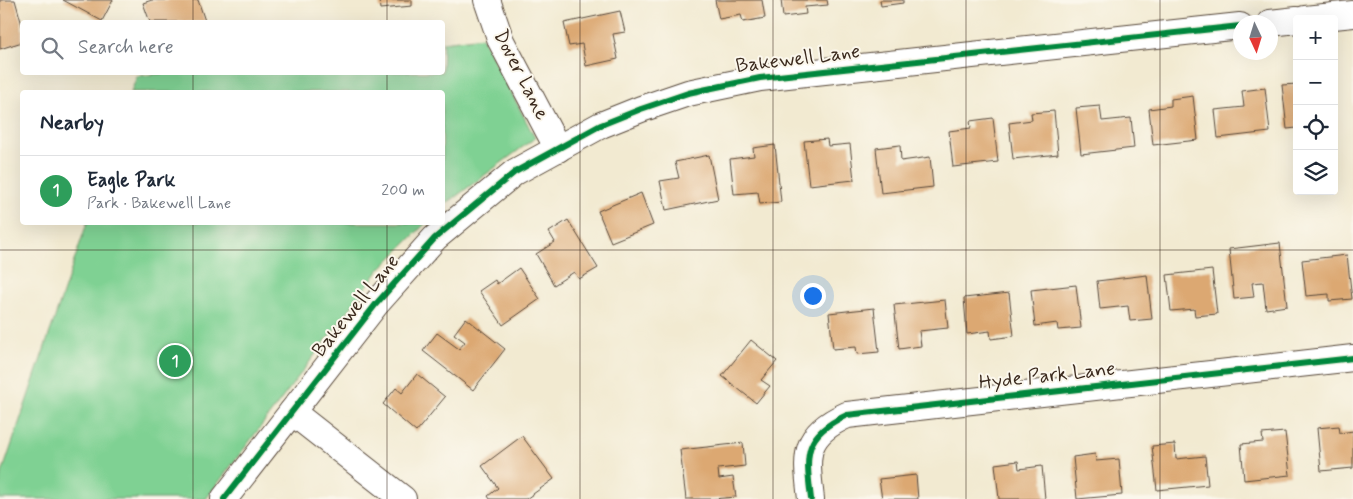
<!DOCTYPE html>
<meta charset="utf-8">
<style>
:root{--surface:#fff;--page:#f2f2f3;--text:#1f2937;--muted:#747a83;--line:#e0e1e3;--accent:#b5179e}
body{margin:0;font-family:Mynerve,sans-serif;background:var(--page);color:var(--text)}
.controls{position:absolute;right:15px;top:15px;display:grid;overflow:hidden;border-radius:5px;box-shadow:0 5px 20px #0002}
.controls button{width:45px;height:45px;display:grid;place-items:center;padding:0;border:0;border-bottom:1px solid var(--line);background:var(--surface);color:var(--text);font:25px sans-serif}
.compass{position:absolute;left:1233px;top:15px;width:45px;height:45px;border-radius:50%;background:var(--surface);box-shadow:0 5px 20px #0002;rotate:176deg}
.you{position:absolute;left:812px;top:295px;width:18px;height:18px;margin:-12px;border:4px solid #fff;border-radius:50%;background:#1a73e8;box-shadow:0 0 0 8px #1a73e833}
.badge{display:grid;place-items:center;width:32px;height:32px;border-radius:50%;background:var(--accent);color:#fff;font-size:16px;font-weight:700}
.pin{position:absolute;translate:-50% -50%;border:2px solid #fff;box-shadow:0 1px 5px #0006}
.list{margin:0;padding:0;list-style:none}
h2{display:flex;justify-content:space-between;align-items:center;height:65px;margin:0;padding:0 20px;font-size:21px}
h2 small{font-size:16px;font-weight:400;color:var(--muted)}
.list li{display:grid;grid-template-columns:32px 1fr auto;gap:15px;align-items:center;box-sizing:border-box;height:70px;padding:0 20px;border-top:1px solid var(--line)}
.list b{display:block;font-size:19px;white-space:nowrap}
.list p{margin:0;font-size:16px;white-space:nowrap;color:var(--muted)}
.list em{font-size:16px;font-style:normal;color:var(--muted)}
.icon{flex:none;width:28px;height:28px;fill:none;stroke:currentColor;stroke-width:2;stroke-linecap:round;stroke-linejoin:round}
.map{position:relative;flex:none;width:1353px;height:499px;overflow:hidden}
.search{position:absolute;background:var(--surface);box-shadow:0 5px 20px #0002;left:20px;top:20px;width:425px;height:55px;display:flex;align-items:center;gap:12px;box-sizing:border-box;padding:0 18px;border-radius:5px;color:var(--muted);font-size:19px}
.panel{position:absolute;background:var(--surface);box-shadow:0 5px 20px #0002;left:20px;top:90px;width:425px;height:135px;border-radius:5px}
.map>svg:first-child{display:block}
</style>
<div class="map">
<svg width="1353" height="499" viewBox="0 0 1353 499">
<rect width="100%" height="100%" fill="#fbf7ec"/>
<filter id="ink" filterUnits="userSpaceOnUse"><feTurbulence type="fractalNoise" baseFrequency=".02" numOctaves="2"/><feDisplacementMap in="SourceGraphic" scale="10" xChannelSelector="R" yChannelSelector="G"/><feConvolveMatrix kernelMatrix="1 2 1 2 8 2 1 2 1" color-interpolation-filters="sRGB"/></filter>
<filter id="wash" filterUnits="userSpaceOnUse"><feTurbulence type="fractalNoise" baseFrequency=".0096" numOctaves="4" result="noise"/><feDisplacementMap in="SourceGraphic" scale="20" xChannelSelector="R" yChannelSelector="G"/><feGaussianBlur stdDeviation="1.12" result="paint"/><feColorMatrix in="noise" values="0 0 0 0 0 0 0 0 0 0 0 0 0 0 0 0 0 1.4 0 .05"/><feComposite in="paint" operator="in"/></filter>
<g filter="url(#wash)">
<rect width="100%" height="100%" fill="#f2ead1"/>
<g fill="#7fd193" stroke="#5d7e58">
<path d="M482,37L535,138L443,206L442,92H131L137,76L169,73L442,72L443,42Z"/>
<path d="M87,223V222L426,223L379,270L206,499H0V479Z"/>
</g>
<g id="blocks">
<g fill="#dca872">
<path d="M0,0H15L22,25V42L0,49Z"/>
<path d="M63,0H113L102,21Z"/>
<path d="M152,0H198L205,21L200,22H150L143,3Z"/>
<path d="M379,0H412V6L380,9Z"/>
<path d="M715,0H762L765,18L743,22L741,15L719,19Z"/>
<path d="M781,0H827L828,5L805,7L806,14L783,17Z"/>
<path d="M880,0H903V3L881,6Z"/>
<path d="M620,11L625,32L613,34L618,59L586,66L582,44L569,46L564,23Z"/>
<path d="M1297,84V128L1287,129L1282,85Z"/>
<path d="M1265,88L1270,132L1218,138L1215,110L1244,107L1242,91Z"/>
<path d="M1193,96L1198,140L1153,145L1149,109L1171,106V99Z"/>
<path d="M1100,106L1102,121L1131,118L1134,148L1081,154L1076,108Z"/>
<path d="M1054,111L1058,154L1013,159L1009,123L1032,120L1031,113Z"/>
<path d="M993,118L998,162L953,167L949,131L971,128L970,121Z"/>
<path d="M827,139L828,146L850,144L854,180L809,185L804,141Z"/>
<path d="M775,145L781,202L760,204L758,192L734,194L730,159L754,156L753,148Z"/>
<path d="M900,145L901,161L930,157L933,187L881,193L876,148Z"/>
<path d="M709,155L718,199L666,210L660,181L679,178L675,162Z"/>
<path d="M641,193L653,225L611,242L598,211Z"/>
<path d="M568,220L598,268L579,279L574,272L554,285L536,254L555,242L549,232Z"/>
<path d="M1280,243L1287,306L1266,309L1263,282L1252,283L1254,297L1234,299L1229,249Z"/>
<path d="M1347,255L1352,299L1329,301V294L1306,296L1302,260Z"/>
<path d="M519,268L540,299L503,325L479,291L495,280L497,284Z"/>
<path d="M1212,270L1217,314L1195,316L1194,309L1171,311L1167,275Z"/>
<path d="M1147,275L1152,319L1130,321L1128,306L1100,309L1097,281Z"/>
<path d="M1076,285L1081,328L1058,330L1057,323L1035,326L1031,290Z"/>
<path d="M1009,293L1014,336L991,339L990,331L967,334L964,298Z"/>
<path d="M945,300L948,328L919,331L921,346L899,349L894,305Z"/>
<path d="M874,308L879,352L857,354L856,347L833,349L829,313Z"/>
<path d="M466,318L505,349L473,390L423,351L437,333L459,349L465,342L454,334Z"/>
<path d="M751,340L777,361L761,380L770,386L756,403L722,376Z"/>
<path d="M417,374L445,397L416,432L383,404L396,388L402,393Z"/>
<path d="M1339,426L1340,433L1353,431V468L1321,471L1317,428Z"/>
<path d="M1285,432L1290,475L1244,480L1241,444L1263,442L1262,434Z"/>
<path d="M522,436L554,479L526,499H490L488,496L498,488L482,466Z"/>
<path d="M743,443L745,466L718,469L719,479L733,477L736,497L713,499H686L680,450Z"/>
<path d="M1175,444L1176,459L1205,456L1208,485L1157,490L1152,446Z"/>
<path d="M1095,454L1096,461L1119,459L1122,495L1077,499L1073,457Z"/>
<path d="M1018,461L1019,469L1042,466L1045,499H999L995,464Z"/>
<path d="M916,475L918,499H882L879,479Z"/>
</g>
</g>
</g>
<g filter="url(#ink)">
<use href="#blocks" fill-opacity="0" stroke="#564739" stroke-width="1"/>
<g fill="none" stroke-linecap="round" stroke-linejoin="round">
<g stroke="#564739" stroke-width="28">
<g id="minor">
<path d="M487,0L501,41L558,149"/>
<path d="M1305,19L1353,14"/>
<path d="M1270,23L1297,20"/>
<path d="M292,412L403,499"/>
<path d="M224,499L376,304L435,238L515,172L601,125L641,109L688,93L760,78L1240,26"/>
<path d="M811,499C806,456 802,435 847,415L1353,358"/>
</g>
</g>
<use href="#minor" stroke="#fff" stroke-width="26"/>
<g stroke="#fbf7ec" stroke-width="9">
<g id="cycleway">
<path d="M224,499L376,304L435,238L515,172L601,125L641,109L688,93L760,78L1240,26"/>
<path d="M811,499C806,456 802,435 847,415L1353,358"/>
</g>
</g>
<use href="#cycleway" stroke="#00873e" stroke-width="6"/>
</g>
</g>
<path fill="none" stroke="#3b2a1e" stroke-width="1" stroke-opacity="0.55" d="M193,0V22M387,0V22M580,0V499M773,0V499M966,0V499M1160,0V499M193,72V92M387,72V92M193,222V499M387,222V499M0,250H1353"/>
<g text-anchor="middle" dominant-baseline="central" stroke-width="4" stroke-linejoin="round" paint-order="stroke">
<g font-size="20" fill="#3b2a1e" stroke="#fbf7ec">
<text transform="translate(798 59) rotate(-7)">Bakewell Lane</text>
<text transform="translate(521 75) rotate(63)">Dover Lane</text>
<text transform="translate(356 306) rotate(-51)">Bakewell Lane</text>
<text transform="translate(1047 376) rotate(-6)">Hyde Park Lane</text>
</g>
</g>
</svg>
<div class="controls">
<button>+</button>
<button>−</button>
<button><svg class="icon" aria-label="locate" viewBox="0 0 24 24"><circle cx="12" cy="12" r="6"/><path d="M12 2v4M12 18v4M2 12h4M18 12h4"/></svg></button>
<button><svg class="icon" aria-label="layers" viewBox="0 0 24 24"><path d="M12 4l9 5-9 5-9-5zM3 14l9 5 9-5"/></svg></button>
</div>
<svg class="compass" viewBox="-18 -18 36 36"><path d="M0-13l5 13h-10z" fill="#e53935"/><path d="M0 13l5-13h-10z" fill="#747a83"/></svg>
<div class="you"></div>
<div class="pin badge" style="left:175px;top:361px;background:#2e9e5b">1</div>
<div class="search"><svg class="icon" aria-label="search" viewBox="0 0 24 24"><circle cx="10" cy="10" r="6"/><path d="M15 15l6 6"/></svg>Search here</div>
<section class="panel">
<h2>Nearby<small></small></h2>
<ul class="list">
<li><span class="badge" style="background:#2e9e5b">1</span><div><b>Eagle Park</b><p>Park · Bakewell Lane</p></div><em>200 m</em></li>
</ul>
</section>
</div>
